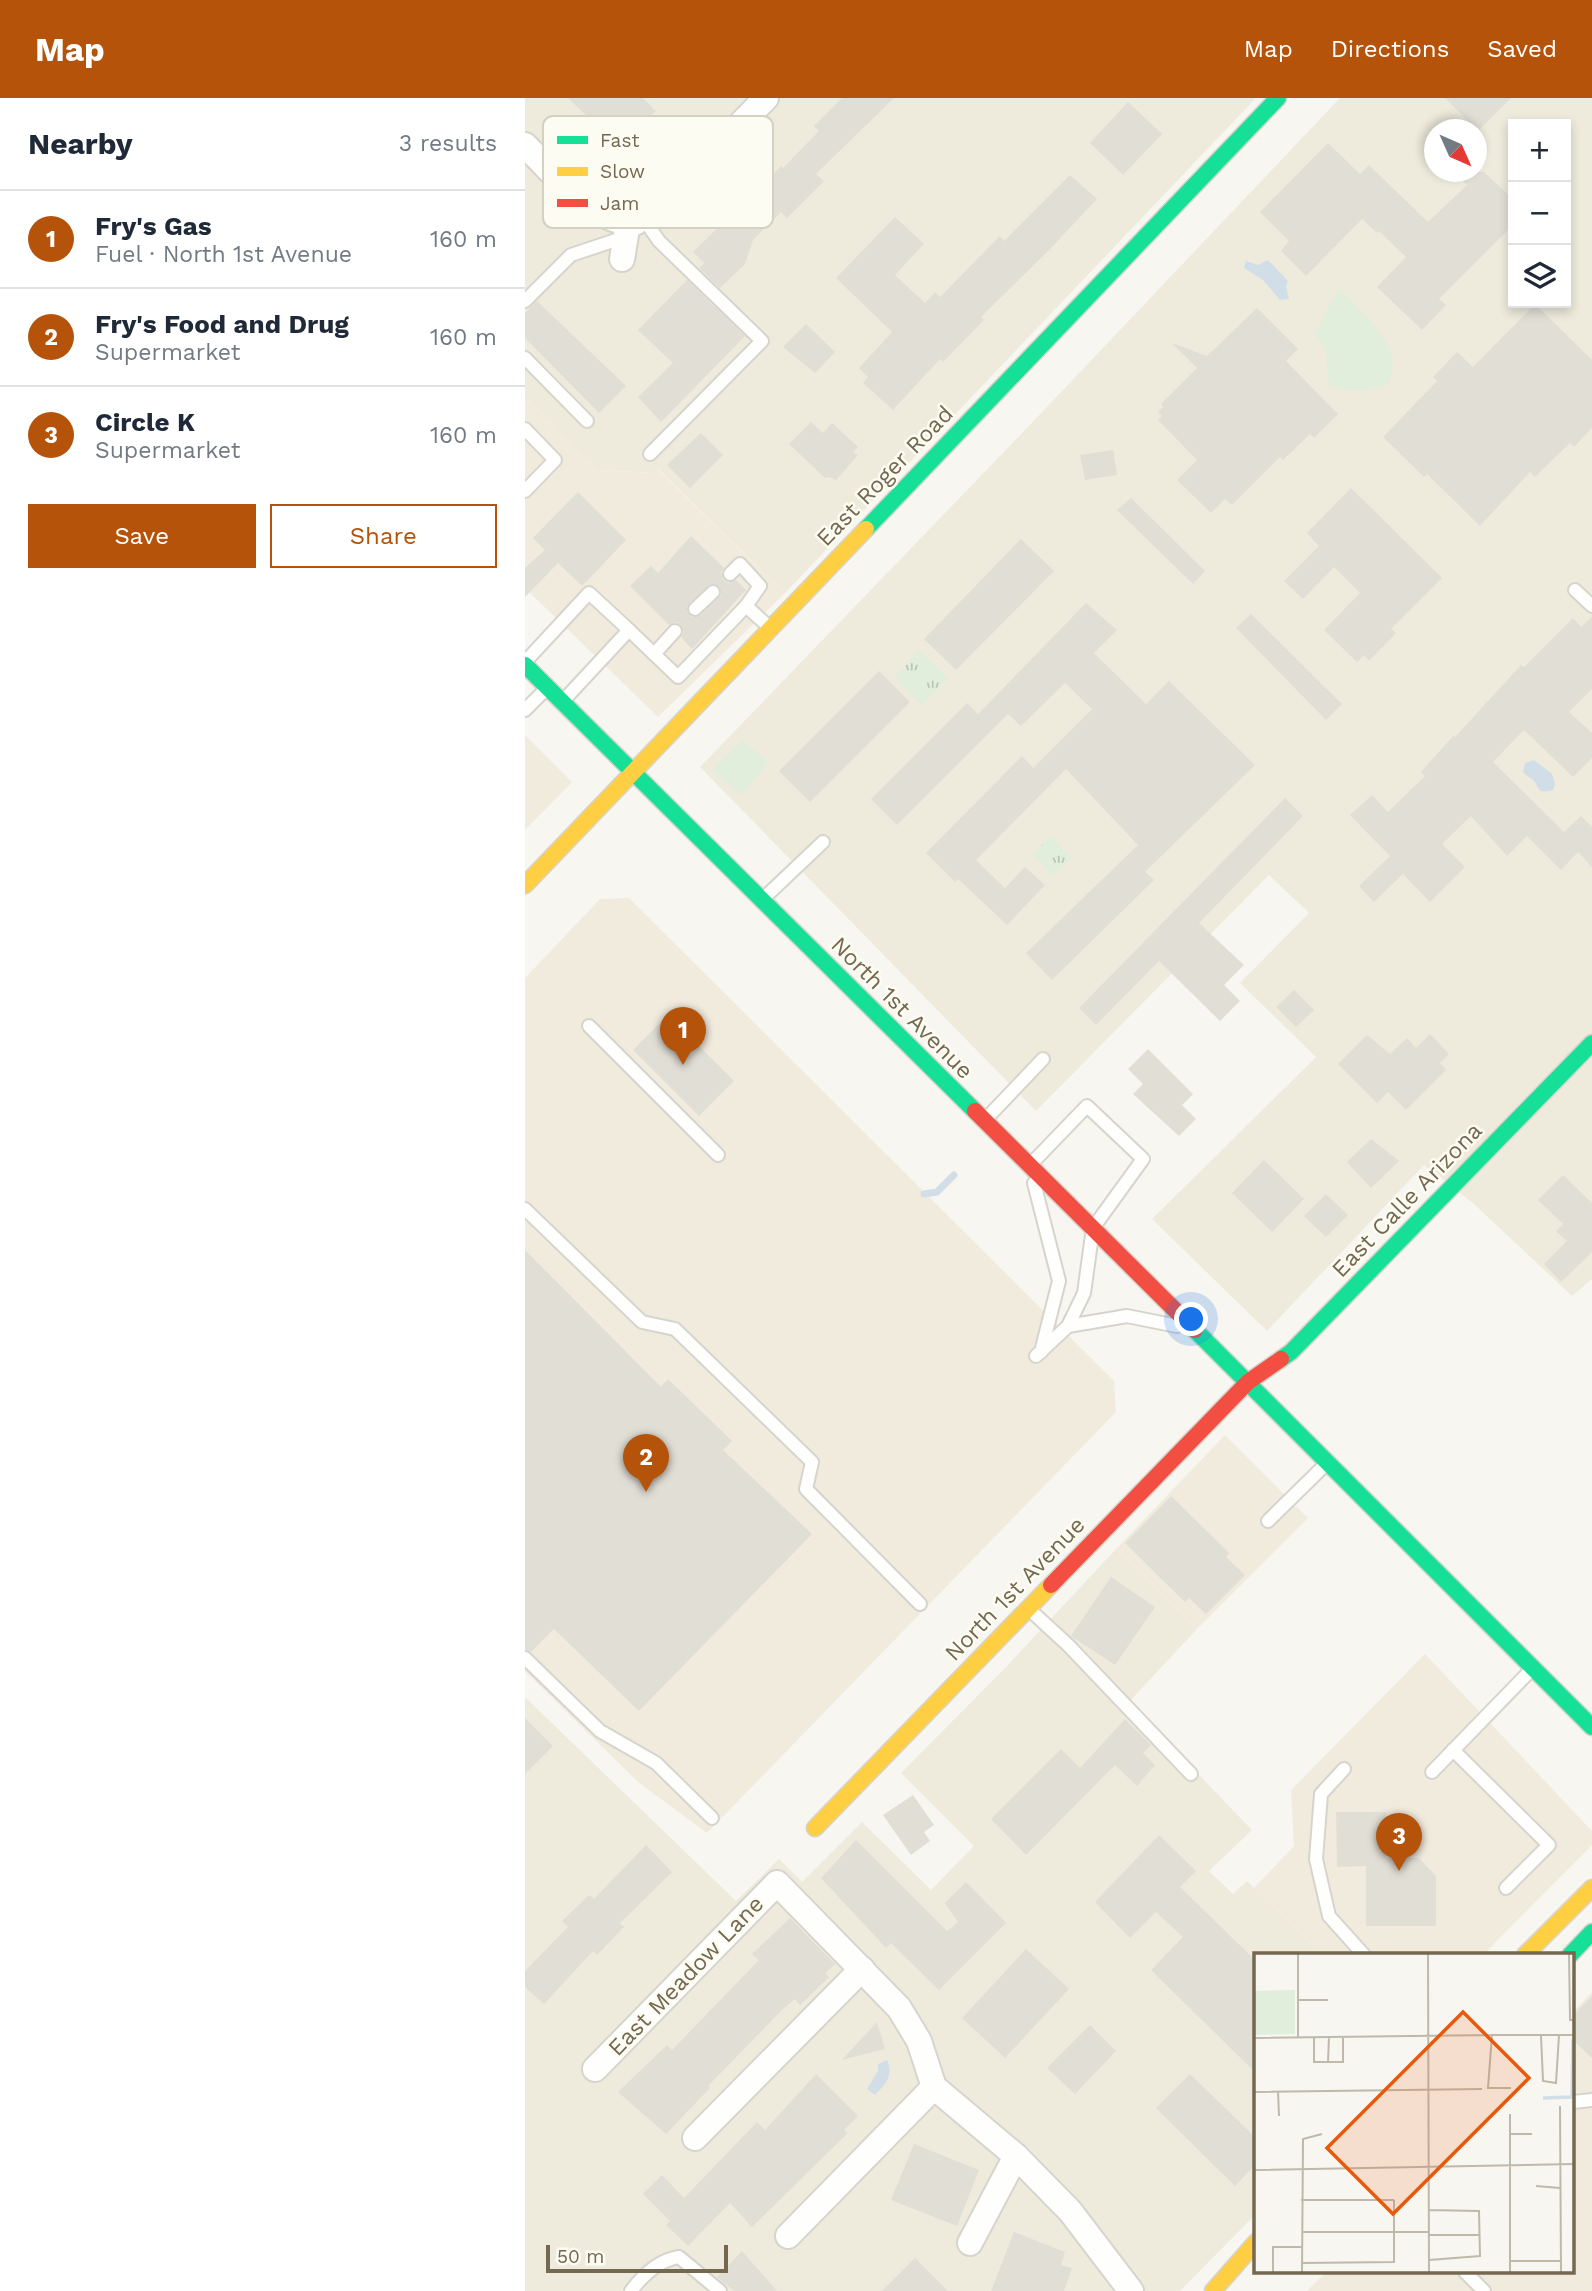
<!DOCTYPE html>
<meta charset="utf-8">
<style>
:root{--surface:#fff;--page:#f2f2f3;--text:#1f2937;--muted:#747a83;--line:#e0e1e3;--accent:#b45309}
body{margin:0;font-family:"Work Sans",sans-serif;background:var(--page);color:var(--text)}
.controls{position:absolute;right:21px;top:21px;display:grid;overflow:hidden;border-radius:0px;box-shadow:0 4px 10px #0003}
.controls button{width:63px;height:63px;display:grid;place-items:center;padding:0;border:0;border-bottom:2px solid var(--line);background:var(--surface);color:var(--text);font:35px sans-serif}
.compass{position:absolute;left:899px;top:21px;width:63px;height:63px;border-radius:50%;background:var(--surface);box-shadow:0 4px 10px #0003;rotate:135deg}
.scale{position:absolute;left:21px;bottom:18px;width:182px;box-sizing:border-box;padding-left:7px;border:4px solid #746851;border-top:0;font-size:19px;line-height:24px;white-space:nowrap;color:#746851;-webkit-text-stroke:5px #fdfcf2;paint-order:stroke}
.you{position:absolute;left:667px;top:1222px;width:24px;height:24px;margin:-18px;border:5px solid #fff;border-radius:50%;background:#1a73e8;box-shadow:0 0 0 10px #1a73e833}
.badge{display:grid;place-items:center;width:46px;height:46px;border-radius:50%;background:var(--accent);color:#fff;font-size:23px;font-weight:700}
.pin{position:absolute;translate:-50% -58px;filter:drop-shadow(0 2px 4px #0008)}
.pin::after{content:'';position:absolute;top:37px;width:24px;height:21px;background:inherit;clip-path:polygon(0 0,100% 0,50% 100%)}
.list{margin:0;padding:0;list-style:none}
h2{display:flex;justify-content:space-between;align-items:center;height:91px;margin:0;padding:0 28px;font-size:30px}
h2 small{font-size:23px;font-weight:400;color:var(--muted)}
.list li{display:grid;grid-template-columns:46px 1fr auto;gap:21px;align-items:center;box-sizing:border-box;height:98px;padding:0 28px;border-top:2px solid var(--line)}
.list b{display:block;font-size:26px;white-space:nowrap}
.list p{margin:0;font-size:23px;white-space:nowrap;color:var(--muted)}
.list em{font-size:23px;font-style:normal;color:var(--muted)}
.actions{display:flex;gap:14px;padding:21px 28px}
.actions a{flex:1;padding:16px 0;border:2px solid var(--accent);border-radius:0px;text-align:center;font-size:24px;color:var(--accent)}
.actions .main{background:var(--accent);color:#fff}
.icon{flex:none;width:38px;height:38px;fill:none;stroke:currentColor;stroke-width:2;stroke-linecap:round;stroke-linejoin:round}
.map{position:relative;flex:none;width:1067px;height:2193px;overflow:hidden}
header{display:flex;align-items:center;gap:42px;box-sizing:border-box;height:98px;padding:0 35px;background:var(--accent);color:#fff}
header strong{font-size:33px}
nav{display:flex;gap:38px;margin-inline-start:auto;font-size:24px}
main{display:flex}
aside{flex:1;background:var(--surface)}
.map>svg:first-child{display:block}
</style>
<header>
<strong>Map</strong>
<nav><a>Map</a><a>Directions</a><a>Saved</a></nav>
</header>
<main>
<aside>
<h2>Nearby<small>3 results</small></h2>
<ul class="list">
<li><span class="badge">1</span><div><b>Fry's Gas</b><p>Fuel · North 1st Avenue</p></div><em>160 m</em></li>
<li><span class="badge">2</span><div><b>Fry's Food and Drug</b><p>Supermarket</p></div><em>160 m</em></li>
<li><span class="badge">3</span><div><b>Circle K</b><p>Supermarket</p></div><em>160 m</em></li>
</ul>
<div class="actions"><a class="main">Save</a><a>Share</a></div>
</aside>
<div class="map">
<svg width="1067" height="2193" viewBox="0 0 1067 2193">
<defs>
<pattern id="park-tufts" width="24" height="20" patternUnits="userSpaceOnUse" patternTransform="scale(1.75)"><rect width="24" height="20" fill="#e1eedc"/><path d="M3 7l-1-3M5 7V3M7 7l1-3M15 17l-1-3M17 17v-4M19 17l1-3" fill="none" stroke="#bbc5b5"/></pattern>
</defs>
<rect width="100%" height="100%" fill="#f8f6f0"/>
<g fill="#eeebdd" fill-rule="evenodd">
<path d="M0,0H731L260,495L133,371L128,375L72,372L0,299Z"/>
<path d="M815,0H1067V1181L1047,1198L949,1106L899,1067L742,1233L627,1121L791,959L715,885L784,815L744,777L511,1013L175,669L502,330ZM988,26H1041V205H988ZM909,32H951V74H909Z"/>
<path d="M591,1451L672,1531L604,1604L727,1732L684,1773L708,1796L722,1783L798,1857H731V2116L655,2193H0V1599L211,1803L254,1761L277,1784L337,1724L406,1792L449,1748L376,1675L480,1570Z"/>
</g>
<g fill="#f1ebde">
<path d="M0,299L72,372L128,375L132,371L260,495L133,619L0,490Z"/>
<path d="M0,637L47,684L0,732Z"/>
<path d="M104,800L589,1283L591,1314L182,1735L113,1684L0,1573V880L75,801Z"/>
<path d="M700,1337L783,1420L672,1531L591,1451Z"/>
<path d="M900,1556L1067,1733V1747L958,1857H798L729,1790L769,1748L766,1692Z"/>
<path d="M1067,1894V2193H782L801,2174H1048V1914Z"/>
</g>
<g fill="#e1eedc">
<path d="M813,190C829,204 866,240 868,262C868,269 866,277 865,284C844,296 827,294 804,288L801,254L790,235Z"/>
<path d="M217,642L244,664L216,697L187,672Z"/>
</g>
<g fill="url(#park-tufts)">
<path d="M394,552L423,580L397,607L369,579Z"/>
<path d="M526,738L547,760L528,778L507,756Z"/>
</g>
<g fill="#d2dee7">
<path d="M743,162L763,183L761,188L764,201L755,202L738,182L719,170L721,163L733,167Z"/>
<path d="M1009,662L1027,676L1030,686L1028,692C1010,697 1016,689 1007,681C1004,679 1000,677 998,674L1000,665Z"/>
<path d="M362,1962C369,1977 361,1986 350,1997L342,1991L353,1973V1966Z"/>
</g>
<g fill="none" stroke-linecap="round" stroke-linejoin="round">
<path stroke="#d2dee7" stroke-width="7" d="M399,1096L412,1094L429,1077"/>
</g>
<g fill="#e1ded5" fill-rule="evenodd">
<path d="M43,0H118L131,13L125,19L138,32L108,62Z"/>
<path d="M317,0H369L291,76L299,83L262,120L256,114L228,142L220,166L195,190L174,170L179,165L168,154L256,68L258,70L294,33L289,28Z"/>
<path d="M920,0H986L953,33Z"/>
<path d="M603,4L637,36L598,77L565,45Z"/>
<path d="M803,45L835,76L844,67L903,124L942,87L928,74H959L988,101V127L914,201L921,207L897,232L852,189L881,159L854,133L852,135L837,121L781,178L756,153L764,143L735,114Z"/>
<path d="M545,77L572,101L523,153L456,219L459,222L418,264L415,261L368,312L338,285L343,279L334,270L367,234L311,180L370,119L399,146L370,177L400,205L410,194L415,199L475,138L479,143Z"/>
<path d="M162,182L220,238L136,324L113,299L148,265L113,232Z"/>
<path d="M12,203L101,288L74,315L0,240V215Z"/>
<path d="M1010,206L1067,262V330L1049,349L1045,345L1010,379L1005,374L955,428L902,376L899,379L858,339L912,283L908,279L932,254L948,269Z"/>
<path d="M732,210L773,251L761,263L813,316L789,340L785,336L758,362L755,359L707,407L700,401L686,415L652,382L672,362L633,322L637,318L633,314L638,309L636,306L672,270L647,245L682,258Z"/>
<path d="M281,226L310,254L290,275L258,249Z"/>
<path d="M286,324L298,335L307,325L333,349L328,354L333,357L311,382L304,379L300,380L264,346Z"/>
<path d="M176,335L198,357L165,390L142,367Z"/>
<path d="M588,352L592,377L560,382L555,357Z"/>
<path d="M826,390L917,480L866,531L871,535L844,563L839,557L832,564L799,532L835,495L809,469L778,501L759,483L794,448L782,435Z"/>
<path d="M53,394L101,442L57,488L33,465L0,499V470L20,452L8,440Z"/>
<path d="M606,400L680,473L668,486L592,412Z"/>
<path d="M166,438L199,470L196,474L198,482L203,485L211,482L221,492L167,551L156,539L159,534L156,527L151,524L144,527L105,488L126,468L133,475ZM185,486L195,489L196,497L176,517L167,519L162,514V508Z"/>
<path d="M496,441L529,473L431,572L399,541Z"/>
<path d="M561,505L592,532L569,555L621,606L644,583L730,667L620,774L629,782L527,882L501,855L613,747L541,671L451,762L480,790L500,769L520,787L482,827L433,781L430,784L401,755L497,658L508,670L567,611L540,585L496,628L483,616L372,727L346,701L442,605L453,616Z"/>
<path d="M726,516L817,606L801,622L711,530Z"/>
<path d="M1067,519V591L1044,614L1067,635V660L1048,679L999,632L968,664L1039,734L1056,718L1067,729V769L1053,754L1036,772L1002,738L982,758L946,718L917,746L940,769L905,804L878,776L849,804L834,788L865,758L825,717L847,697L863,714L900,678L896,674L928,638L930,639L996,567L999,569L1048,520L1056,529Z"/>
<path d="M354,573L385,604L285,704L254,673Z"/>
<path d="M760,700L778,718L674,825L719,867L699,887L715,903L695,923L634,863L571,927L554,910Z"/>
<path d="M769,892L789,912L771,929L751,909Z"/>
<path d="M143,917L209,983L174,1018L108,952Z"/>
<path d="M905,936L924,956L915,965L921,972L881,1012L863,994L852,1005L813,966L842,937L865,956L882,940L891,950Z"/>
<path d="M623,951L668,996L657,1007L671,1021L654,1038L608,996L618,986L603,971Z"/>
<path d="M846,1041L874,1063L846,1090L822,1064Z"/>
<path d="M739,1062L779,1101L747,1134L707,1095Z"/>
<path d="M1038,1077L1067,1105V1154L1036,1184L1019,1166L1042,1143L1031,1133L1038,1126L1013,1102Z"/>
<path d="M801,1096L823,1117L801,1139L779,1118Z"/>
<path d="M0,1152L136,1289L143,1281L207,1343L198,1352L287,1436L114,1613L29,1531L6,1554L0,1551Z"/>
<path d="M646,1398L704,1455L701,1459L720,1477L681,1516L664,1500L660,1504L600,1445Z"/>
<path d="M586,1479L630,1509L590,1567L546,1538Z"/>
<path d="M0,1620L28,1648L0,1676Z"/>
<path d="M600,1621L626,1647L618,1655L630,1667L612,1688L590,1667L501,1757L466,1721L536,1651L555,1670Z"/>
<path d="M388,1697L409,1727L399,1734L405,1743L386,1757L358,1717Z"/>
<path d="M811,1714H861V1760H894L911,1778V1828H841V1768L812,1769Z"/>
<path d="M634,1737L671,1773L655,1789L731,1863V1975L626,1872L658,1839L631,1814L605,1840L570,1804Z"/>
<path d="M331,1742L422,1833L433,1824L420,1805L441,1784L481,1825L414,1892L366,1845L361,1850L296,1780Z"/>
<path d="M121,1747L147,1774L95,1825L99,1829L72,1857L68,1853L19,1906L0,1889V1873L43,1829L37,1823L64,1797L69,1801Z"/>
<path d="M265,1820L310,1866L300,1875L304,1879L275,1907L270,1901L258,1911L183,1988L185,1990L141,2036L93,1994L142,1947L147,1952L234,1862L227,1856Z"/>
<path d="M501,1851L544,1891L480,1960L437,1920Z"/>
<path d="M1067,1898V1960L1048,1942V1917Z"/>
<path d="M352,1924L360,1951L317,1962Z"/>
<path d="M565,1927L591,1953L550,1996L522,1970Z"/>
<path d="M291,1976L333,2018L319,2032L323,2035L227,2129L205,2105L163,2148L141,2127L145,2123L118,2096L137,2077L159,2100L232,2024L240,2032Z"/>
<path d="M665,1976L731,2040V2066L710,2088L631,2010Z"/>
<path d="M389,2046L454,2072L432,2128L366,2102Z"/>
<path d="M489,2134L540,2154L536,2167L547,2170L539,2193H466Z"/>
<path d="M217,2153L252,2193H209L192,2179Z"/>
<path d="M390,2160L423,2193H357Z"/>
</g>
<g fill="none" stroke-linecap="round" stroke-linejoin="round">
<g stroke="#d6d4cc" stroke-width="16">
<g id="lane">
<path d="M118,120L134,143L237,243L125,356"/>
<path d="M0,203L46,157L100,139"/>
<path d="M0,260L62,323"/>
<path d="M0,331L30,362L0,393"/>
<path d="M205,476L215,466L235,488L221,508"/>
<path d="M1050,492L1067,508"/>
<path d="M170,511L188,494"/>
<path d="M129,556L150,533"/>
<path d="M0,564L64,495L104,532"/>
<path d="M38,603L104,532L153,579L221,508L243,528"/>
<path d="M0,612L22,590"/>
<path d="M239,800L298,744"/>
<path d="M64,928L193,1057"/>
<path d="M460,1022L518,961"/>
<path d="M507,1065L562,1008L618,1061L568,1130L559,1195L543,1228L511,1258"/>
<path d="M509,1085L534,1183L516,1254"/>
<path d="M0,1111L117,1224L150,1231L287,1364L281,1391L395,1506"/>
<path d="M543,1228L602,1218L652,1228"/>
<path d="M743,1423L802,1365"/>
<path d="M506,1513L543,1547L666,1676"/>
<path d="M0,1560L75,1633L131,1665L187,1720"/>
<path d="M928,1652L1024,1747L981,1790"/>
<path d="M819,1671L796,1696L791,1761L804,1818L839,1857"/>
<path d="M907,1674L1007,1571"/>
<path d="M1048,2004L1067,2002"/>
<path d="M940,2174L959,2193"/>
<path d="M106,2193C118,2177 134,2162 154,2159L195,2193"/>
</g>
</g>
<g stroke="#d6d4cc" stroke-width="28">
<g id="street">
<path d="M0,47C28,75 68,126 110,125L142,101L241,0"/>
<path d="M97,161L103,125"/>
<path d="M70,1971L252,1785L374,1910L394,1943L409,1989L491,2058L545,2113L606,2193"/>
<path d="M170,2040L337,1871"/>
<path d="M263,2138L409,1989"/>
<path d="M445,2145L491,2058"/>
</g>
</g>
<g stroke="#d5d3cb" stroke-width="19">
<g id="fast">
<path d="M341,431L753,0"/>
<path d="M0,567L450,1013"/>
<path d="M670,1232L1067,1629"/>
<path d="M756,1261L766,1254L1067,945"/>
<path d="M1045,1857L1067,1834"/>
</g>
</g>
<g stroke="#d5d3cb" stroke-width="19">
<g id="slow">
<path d="M0,787L341,431"/>
<path d="M290,1730L526,1487"/>
<path d="M1000,1857L1067,1790"/>
<path d="M688,2193L731,2144"/>
</g>
</g>
<g stroke="#d5d3cb" stroke-width="19">
<g id="jam">
<path d="M450,1013L670,1232"/>
<path d="M526,1487L723,1284L756,1261"/>
</g>
</g>
<use href="#lane" stroke="#fefefd" stroke-width="12"/>
<use href="#street" stroke="#fefefd" stroke-width="24"/>
<use href="#fast" stroke="#16e098" stroke-width="16"/>
<use href="#slow" stroke="#ffcf43" stroke-width="16"/>
<use href="#jam" stroke="#f24e42" stroke-width="16"/>
</g>
<g text-anchor="middle" dominant-baseline="central" stroke-width="5" stroke-linejoin="round" paint-order="stroke">
<g font-size="23" fill="#746851" stroke="#fdfcf2">
<text transform="translate(360 378) rotate(-46)">East Roger Road</text>
<text transform="translate(377 910) rotate(45)">North 1st Avenue</text>
<text transform="translate(882 1102) rotate(-46)">East Calle Arizona</text>
<text transform="translate(490 1491) rotate(-46)">North 1st Avenue</text>
<text transform="translate(161 1878) rotate(-46)">East Meadow Lane</text>
</g>
</g>
<g transform="translate(729 1855)">
<rect width="320" height="320" fill="#f8f6f0"/>
<path d="M41,37V81L0,82V38Z" fill="#e1eedc"/>
<path fill="none" stroke="#d2dee7" stroke-width="3.5" d="M289,145L318,144L319,86"/>
<path fill="none" stroke="#bfb9ab" stroke-width="2" d="M44,1V85M174,1L175,320M315,1L316,67H321M44,47H74M237,82H321M238,82L234,135H257M287,83L289,128L302,130L305,82M60,84V109H89V84M0,85L238,82M74,109L75,84M24,138L25,163M0,139L228,136M306,153L307,320M255,181H278M0,217L321,211M282,233L306,235M47,247H140M48,279H174M175,282H226M175,307L226,303L225,258L175,257M256,308H306M48,310L140,309V247M19,320V294H48M48,320L49,186L68,181M256,320V161"/>
<path fill="#e8590c" fill-opacity="0.15" stroke="#e8590c" stroke-width="3.5" d="M209,59L275,125L139,261L73,195Z"/>
<rect width="320" height="320" fill="none" stroke="#746851" stroke-width="3.5"/>
</g>
<rect x="18" y="18" width="230" height="112" rx="10" fill="#fdfcf2" stroke="#d4d0c2" stroke-width="2"/>
<rect x="32" y="38" width="31" height="8" fill="#16e098"/>
<rect x="32" y="69" width="31" height="9" fill="#ffcf43"/>
<rect x="32" y="101" width="31" height="8" fill="#f24e42"/>
<g font-size="19" fill="#746851">
<text x="75" y="49">Fast</text>
<text x="75" y="80">Slow</text>
<text x="75" y="112">Jam</text>
</g>
</svg>
<div class="controls">
<button>+</button>
<button>−</button>
<button><svg class="icon" aria-label="layers" viewBox="0 0 24 24"><path d="M12 4l9 5-9 5-9-5zM3 14l9 5 9-5"/></svg></button>
</div>
<svg class="compass" viewBox="-18 -18 36 36"><path d="M0-13l5 13h-10z" fill="#e53935"/><path d="M0 13l5-13h-10z" fill="#747a83"/></svg>
<div class="scale">50 m</div>
<div class="you"></div>
<div class="pin badge" style="left:158px;top:967px">1</div>
<div class="pin badge" style="left:121px;top:1394px">2</div>
<div class="pin badge" style="left:874px;top:1773px">3</div>
</div>
</main>
